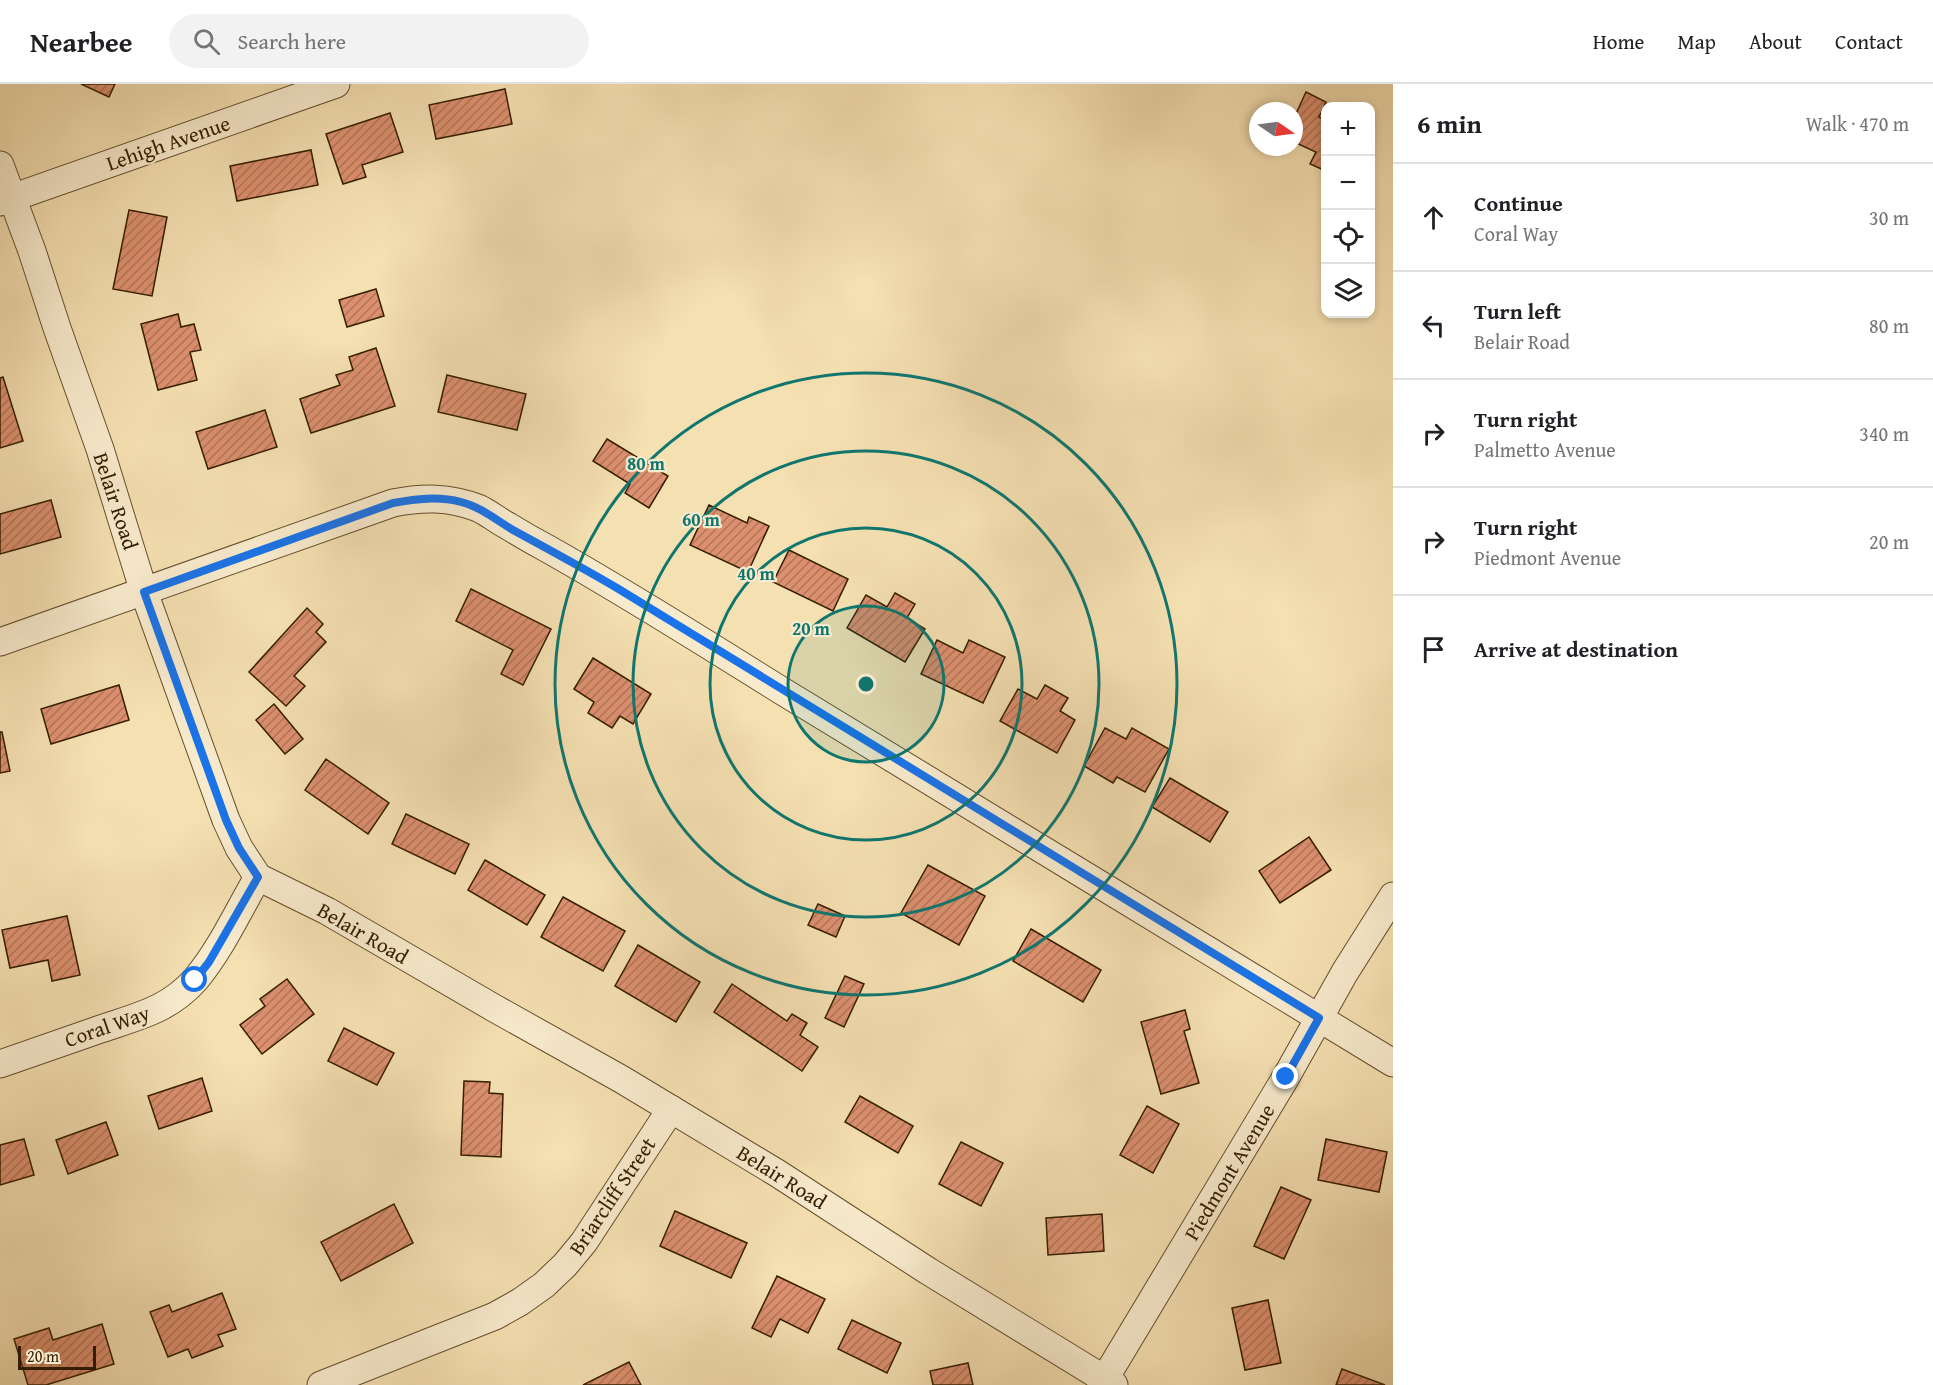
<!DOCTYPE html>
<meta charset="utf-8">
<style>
:root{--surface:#fff;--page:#f2f2f2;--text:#202124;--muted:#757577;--line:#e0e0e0}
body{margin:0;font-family:"Gentium Book Plus",serif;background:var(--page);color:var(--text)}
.controls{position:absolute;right:18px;top:18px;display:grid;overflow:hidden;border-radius:12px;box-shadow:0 3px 9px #0003}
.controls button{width:54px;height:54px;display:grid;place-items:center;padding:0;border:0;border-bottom:2px solid var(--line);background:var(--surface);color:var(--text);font:30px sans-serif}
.compass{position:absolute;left:1249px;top:18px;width:54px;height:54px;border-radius:50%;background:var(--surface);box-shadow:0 3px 9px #0003;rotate:103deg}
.scale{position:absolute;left:18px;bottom:15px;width:78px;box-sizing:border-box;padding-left:6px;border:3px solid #351d00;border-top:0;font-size:16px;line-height:21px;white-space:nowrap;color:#351d00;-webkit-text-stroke:4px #f8ebcd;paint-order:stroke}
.stop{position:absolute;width:18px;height:18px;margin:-14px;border:4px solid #1a73e8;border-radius:50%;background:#fff}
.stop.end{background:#1a73e8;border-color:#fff;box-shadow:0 2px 6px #0008}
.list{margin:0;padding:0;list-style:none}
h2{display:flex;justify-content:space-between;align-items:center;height:78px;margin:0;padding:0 24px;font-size:26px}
h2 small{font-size:20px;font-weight:400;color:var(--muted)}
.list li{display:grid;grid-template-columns:39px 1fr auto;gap:18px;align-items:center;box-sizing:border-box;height:108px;padding:0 24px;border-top:2px solid var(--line)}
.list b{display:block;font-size:22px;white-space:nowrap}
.list p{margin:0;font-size:20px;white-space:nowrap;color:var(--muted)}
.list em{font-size:20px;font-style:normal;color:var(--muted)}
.icon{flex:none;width:33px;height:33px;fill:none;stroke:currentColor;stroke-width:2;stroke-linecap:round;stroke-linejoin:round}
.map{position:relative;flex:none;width:1393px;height:1301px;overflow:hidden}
header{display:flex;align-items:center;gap:36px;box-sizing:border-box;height:84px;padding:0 30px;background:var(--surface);border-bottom:2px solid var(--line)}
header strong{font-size:28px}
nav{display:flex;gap:33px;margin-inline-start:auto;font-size:21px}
.search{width:420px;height:54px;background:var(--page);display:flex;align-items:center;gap:15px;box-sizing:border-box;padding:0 21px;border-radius:33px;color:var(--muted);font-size:22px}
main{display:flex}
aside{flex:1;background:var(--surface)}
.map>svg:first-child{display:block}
</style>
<header>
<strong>Nearbee</strong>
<div class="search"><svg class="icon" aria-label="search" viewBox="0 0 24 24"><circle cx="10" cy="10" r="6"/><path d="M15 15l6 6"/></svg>Search here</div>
<nav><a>Home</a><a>Map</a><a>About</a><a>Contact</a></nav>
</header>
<main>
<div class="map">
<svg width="1393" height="1301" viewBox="0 0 1393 1301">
<defs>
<pattern id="building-hatch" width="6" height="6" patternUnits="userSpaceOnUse" patternTransform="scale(1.5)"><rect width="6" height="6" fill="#dc906f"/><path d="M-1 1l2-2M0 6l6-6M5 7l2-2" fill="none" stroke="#b37559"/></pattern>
</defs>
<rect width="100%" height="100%" fill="#f5e0b2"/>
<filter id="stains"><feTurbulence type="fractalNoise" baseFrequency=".00333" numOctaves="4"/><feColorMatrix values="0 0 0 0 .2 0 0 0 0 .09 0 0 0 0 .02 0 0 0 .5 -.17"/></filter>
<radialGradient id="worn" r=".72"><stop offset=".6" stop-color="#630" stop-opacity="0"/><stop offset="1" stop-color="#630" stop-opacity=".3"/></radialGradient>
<g fill="url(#building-hatch)" stroke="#351d00" stroke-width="1.5">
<path d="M81,0H115L109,13Z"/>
<path d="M505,5L512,40L436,55L429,21Z"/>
<path d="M1306,8L1326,18L1319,33L1326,36V87L1310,80L1316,68L1294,58V34Z"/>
<path d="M390,29L403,68L362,81L366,93L343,100L326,50Z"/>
<path d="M311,66L318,101L237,117L230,82Z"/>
<path d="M129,126L167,133L152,212L113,205Z"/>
<path d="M376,205L384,232L347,243L339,216Z"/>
<path d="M178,230L181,243L194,240L201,266L190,268L197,296L158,306L141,240Z"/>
<path d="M376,264L395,322L311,349L300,315L340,301L336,291L353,286L349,273Z"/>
<path d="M447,291L526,310L517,346L438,328Z"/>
<path d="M3,293L23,357L0,364V294Z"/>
<path d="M265,326L277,363L208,385L196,348Z"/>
<path d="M607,355L668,392L649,424L625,409L630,400L593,377Z"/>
<path d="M51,416L61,453L0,470V430Z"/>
<path d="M709,421L747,439L749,433L769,442L748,488L690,461Z"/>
<path d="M789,466L848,495L833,527L773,498Z"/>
<path d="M471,505L551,545L523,601L501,590L513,566L456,537Z"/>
<path d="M895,509L915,520L907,534L925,545L905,578L847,544L866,511L887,523Z"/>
<path d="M307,524L323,540L316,548L326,558L294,592L305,602L286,622L249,588Z"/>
<path d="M937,556L963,569L969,556L1005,573L983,619L921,590Z"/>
<path d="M593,574L651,610L633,640L620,632L612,644L588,629L594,618L574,605Z"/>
<path d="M119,601L129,636L51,660L41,625Z"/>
<path d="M1045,601L1068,614L1060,627L1075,636L1057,669L1000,637L1018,605L1037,615Z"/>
<path d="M274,620L303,655L285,670L256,636Z"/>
<path d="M1105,644L1126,655L1132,644L1169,665L1145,708L1117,693L1113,699L1084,682Z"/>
<path d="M0,648H2L10,687L0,689Z"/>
<path d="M326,675L389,719L368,750L305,706Z"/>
<path d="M1170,694L1228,728L1210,758L1152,723Z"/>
<path d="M406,730L469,760L455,790L392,760Z"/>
<path d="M1309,753L1331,786L1280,819L1259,787Z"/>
<path d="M485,776L545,811L527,841L468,806Z"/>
<path d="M928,781L985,812L959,861L901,829Z"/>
<path d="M563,813L625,847L603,887L541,853Z"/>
<path d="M818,820L845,832L836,853L808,841Z"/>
<path d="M67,832L80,891L52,897L48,876L10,884L2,846Z"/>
<path d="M1031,845L1101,886L1083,918L1013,877Z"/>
<path d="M638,861L700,898L676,938L615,902Z"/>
<path d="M845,892L864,900L844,943L825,934Z"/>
<path d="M287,895L314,930L262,970L240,941L265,922L260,915Z"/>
<path d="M732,900L787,937L792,930L807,939L800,951L818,963L802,987L714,928Z"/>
<path d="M1185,926L1190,945L1184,947L1199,999L1161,1010L1141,938Z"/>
<path d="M344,944L394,969L377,1001L328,977Z"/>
<path d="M202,994L212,1027L159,1045L148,1012Z"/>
<path d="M464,997L490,998L489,1009L503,1010L501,1073L461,1071Z"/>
<path d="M860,1012L913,1042L898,1069L845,1038Z"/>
<path d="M1147,1022L1179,1040L1153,1089L1120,1071Z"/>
<path d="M106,1038L118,1071L68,1090L56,1056Z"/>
<path d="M24,1055L34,1091L0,1101V1061Z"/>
<path d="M1326,1055L1387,1068L1379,1108L1318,1096Z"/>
<path d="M961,1058L1003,1079L981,1122L939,1100Z"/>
<path d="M1281,1103L1311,1116L1284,1175L1254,1162Z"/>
<path d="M394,1120L413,1159L341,1197L321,1158Z"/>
<path d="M675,1127L747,1159L731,1194L660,1162Z"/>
<path d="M1102,1130L1104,1167L1048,1171L1046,1134Z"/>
<path d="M777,1192L825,1215L808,1249L780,1235L771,1253L752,1244Z"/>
<path d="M222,1209L236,1245L218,1251L223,1262L192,1274L188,1265L168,1273L150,1228L169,1221L172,1228Z"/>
<path d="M1268,1216L1281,1279L1245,1286L1232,1224Z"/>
<path d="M852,1236L901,1259L887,1289L838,1265Z"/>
<path d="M102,1240L114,1280L46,1301H28L14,1255L49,1244L53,1256Z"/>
<path d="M629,1278L641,1301H583Z"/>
<path d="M968,1279L973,1301H933L930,1287Z"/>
<path d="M1342,1285L1385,1301H1336Z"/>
</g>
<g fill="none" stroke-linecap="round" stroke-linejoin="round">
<g stroke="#654e2c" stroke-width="29">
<g id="minor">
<path d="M0,81L32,167L57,244L100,365L144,508L226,736L239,764L258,793L327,827L494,924L621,995L777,1089L928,1187L1114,1301"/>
<path d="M0,118L336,0"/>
<path d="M0,558L393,419C423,413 449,413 478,424C489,429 498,437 508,442C521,450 535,458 548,465C628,510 705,559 782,607C986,731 1189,855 1393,979"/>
<path d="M0,980C32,969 64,958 95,947C134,933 167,928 196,895C221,865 238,827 258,793"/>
<path d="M321,1301L495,1232L520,1218L544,1201L565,1181L584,1158L671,1025"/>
<path d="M1101,1301L1286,993L1345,888L1393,812"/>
</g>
</g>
<use href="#minor" stroke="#f8ebcd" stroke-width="27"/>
</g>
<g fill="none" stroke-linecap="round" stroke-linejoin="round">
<path stroke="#1a73e8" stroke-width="8" d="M195,896L209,878L258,793L239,764L226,736L144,508L393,419C416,415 438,412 461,418C481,423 496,436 513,446C548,465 583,484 617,504L1319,934L1286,993"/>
</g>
<circle cx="866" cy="600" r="78" fill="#0f766e" fill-opacity=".12"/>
<g fill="none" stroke="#0f766e" stroke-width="3">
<circle cx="866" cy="600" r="78"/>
<circle cx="866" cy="600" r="156"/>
<circle cx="866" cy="600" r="233"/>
<circle cx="866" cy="600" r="311"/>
</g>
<g text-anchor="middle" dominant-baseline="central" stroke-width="4.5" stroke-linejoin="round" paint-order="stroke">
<g font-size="21" fill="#351d00" stroke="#f8ebcd">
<text transform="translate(168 59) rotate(-19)">Lehigh Avenue</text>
<text transform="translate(116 417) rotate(72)">Belair Road</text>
<text transform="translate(363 849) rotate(30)">Belair Road</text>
<text transform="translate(107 942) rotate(-19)">Coral Way</text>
<text transform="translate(1229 1088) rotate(-59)">Piedmont Avenue</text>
<text transform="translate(782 1093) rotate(32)">Belair Road</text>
<text transform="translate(612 1112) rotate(-56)">Briarcliff Street</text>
</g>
</g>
<circle cx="866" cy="600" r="9" fill="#0f766e" stroke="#f8ebcd" stroke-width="3"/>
<g font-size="18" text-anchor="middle" font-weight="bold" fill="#0f766e" stroke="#f8ebcd" stroke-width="4.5" stroke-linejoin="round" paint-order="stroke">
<text x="646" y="386">80 m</text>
<text x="701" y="442">60 m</text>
<text x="756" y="496">40 m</text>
<text x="811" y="551">20 m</text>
</g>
<rect width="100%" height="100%" filter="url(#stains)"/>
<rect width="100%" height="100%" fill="url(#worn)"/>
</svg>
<div class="controls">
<button>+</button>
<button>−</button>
<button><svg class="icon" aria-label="locate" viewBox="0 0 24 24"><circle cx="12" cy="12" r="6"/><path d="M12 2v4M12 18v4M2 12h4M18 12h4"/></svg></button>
<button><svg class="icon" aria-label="layers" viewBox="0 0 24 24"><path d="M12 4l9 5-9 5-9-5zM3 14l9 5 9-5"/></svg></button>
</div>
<svg class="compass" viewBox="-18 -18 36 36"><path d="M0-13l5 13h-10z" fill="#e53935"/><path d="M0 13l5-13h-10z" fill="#757577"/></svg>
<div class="scale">20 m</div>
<div class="stop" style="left:195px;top:896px"></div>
<div class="stop end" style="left:1286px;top:993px"></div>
</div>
<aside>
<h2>6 min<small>Walk · 470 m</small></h2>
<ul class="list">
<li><svg class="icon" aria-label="ahead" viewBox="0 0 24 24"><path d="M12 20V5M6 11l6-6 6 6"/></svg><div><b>Continue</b><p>Coral Way</p></div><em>30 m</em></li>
<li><svg class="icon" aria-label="left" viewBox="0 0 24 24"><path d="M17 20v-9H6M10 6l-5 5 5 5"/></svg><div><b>Turn left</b><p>Belair Road</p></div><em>80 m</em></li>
<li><svg class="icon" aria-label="right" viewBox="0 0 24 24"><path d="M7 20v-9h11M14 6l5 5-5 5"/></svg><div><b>Turn right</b><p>Palmetto Avenue</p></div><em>340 m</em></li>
<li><svg class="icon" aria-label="right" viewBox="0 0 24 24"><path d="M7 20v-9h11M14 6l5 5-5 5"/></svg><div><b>Turn right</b><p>Piedmont Avenue</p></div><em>20 m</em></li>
<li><svg class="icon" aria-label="arrive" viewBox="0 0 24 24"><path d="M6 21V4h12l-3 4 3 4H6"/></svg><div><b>Arrive at destination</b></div></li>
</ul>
</aside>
</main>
